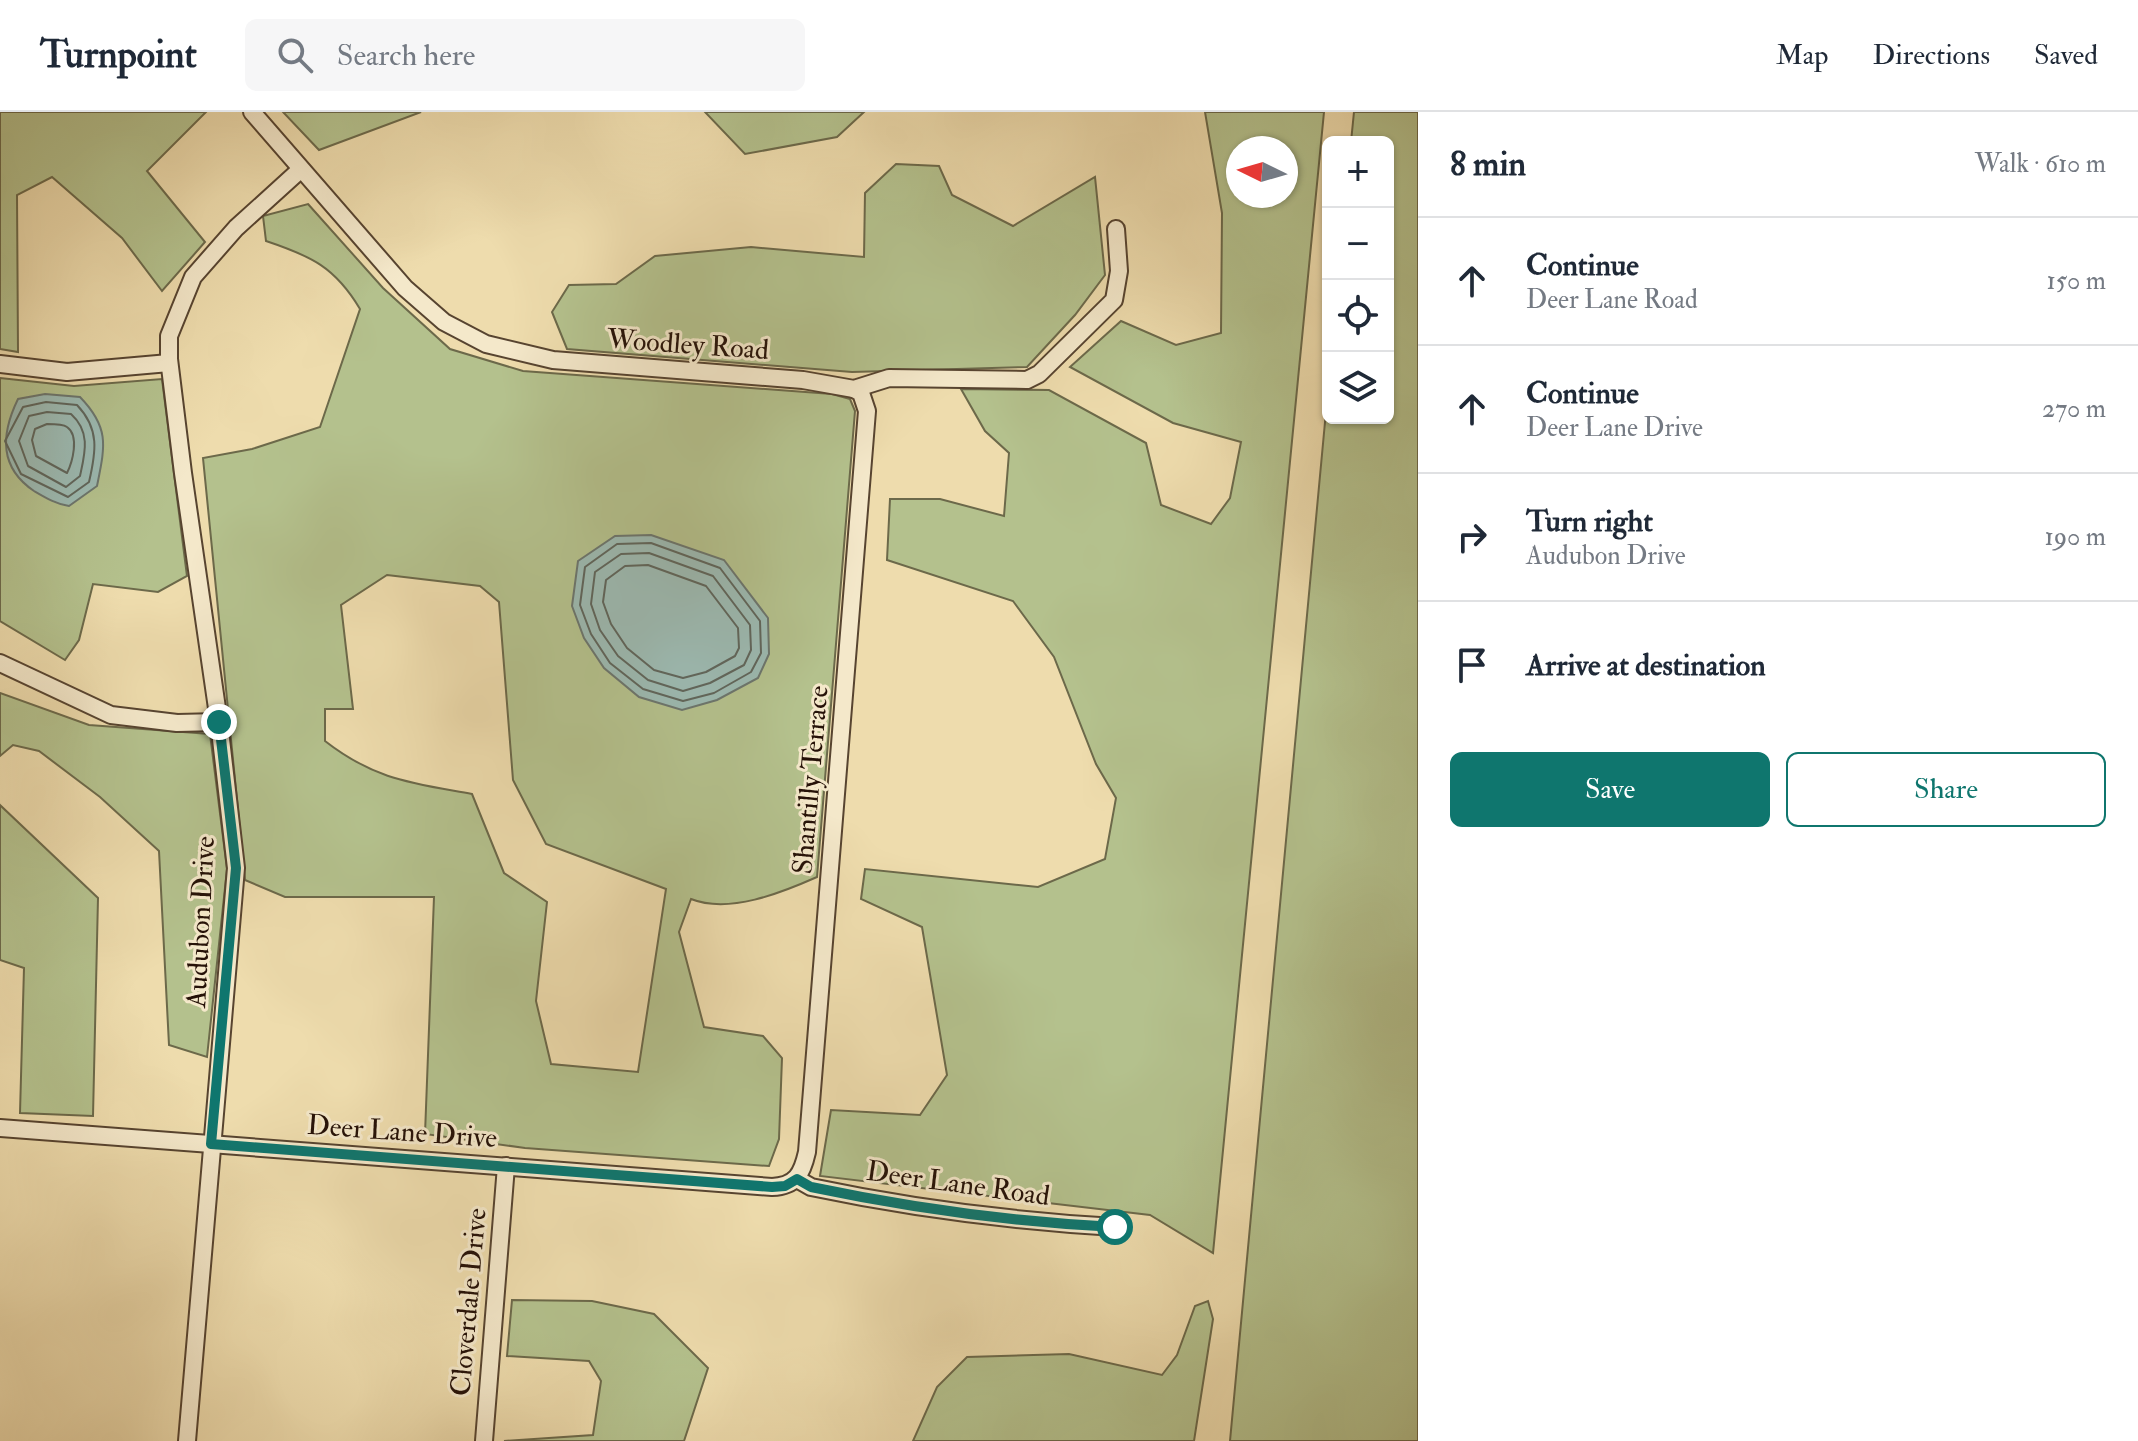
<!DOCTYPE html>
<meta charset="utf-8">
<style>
:root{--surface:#fff;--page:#f6f6f7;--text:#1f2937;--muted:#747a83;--line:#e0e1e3;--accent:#0f766e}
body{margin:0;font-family:"IM FELL Double Pica",serif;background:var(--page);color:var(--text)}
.controls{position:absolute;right:24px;top:24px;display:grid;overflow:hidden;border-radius:12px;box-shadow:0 2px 6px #0004}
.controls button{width:72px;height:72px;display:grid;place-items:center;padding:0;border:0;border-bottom:2px solid var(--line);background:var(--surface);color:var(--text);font:40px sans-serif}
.compass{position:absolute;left:1226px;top:24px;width:72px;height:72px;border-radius:50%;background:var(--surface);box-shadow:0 2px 6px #0004;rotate:275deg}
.stop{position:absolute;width:24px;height:24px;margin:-18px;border:6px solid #0f766e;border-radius:50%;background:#fff}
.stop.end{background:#0f766e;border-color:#fff;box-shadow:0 2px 8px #0008}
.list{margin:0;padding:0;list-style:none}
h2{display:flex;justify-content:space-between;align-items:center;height:104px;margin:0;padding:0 32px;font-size:34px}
h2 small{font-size:26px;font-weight:400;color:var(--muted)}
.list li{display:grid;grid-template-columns:52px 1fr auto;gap:24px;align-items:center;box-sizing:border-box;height:128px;padding:0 32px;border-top:2px solid var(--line)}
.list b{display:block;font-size:30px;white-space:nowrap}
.list p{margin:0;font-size:26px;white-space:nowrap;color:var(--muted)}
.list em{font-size:26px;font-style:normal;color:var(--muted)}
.actions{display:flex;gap:16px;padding:24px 32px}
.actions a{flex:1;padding:18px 0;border:2px solid var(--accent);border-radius:12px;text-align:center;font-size:28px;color:var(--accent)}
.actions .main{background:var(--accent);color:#fff}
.icon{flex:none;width:44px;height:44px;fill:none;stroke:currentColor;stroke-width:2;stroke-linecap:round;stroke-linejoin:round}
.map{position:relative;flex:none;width:1418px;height:1329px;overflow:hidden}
header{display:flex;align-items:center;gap:48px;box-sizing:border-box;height:112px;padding:0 40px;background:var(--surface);border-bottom:2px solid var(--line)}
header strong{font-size:38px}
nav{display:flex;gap:44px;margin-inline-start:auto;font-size:28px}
.search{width:560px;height:72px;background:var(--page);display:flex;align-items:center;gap:20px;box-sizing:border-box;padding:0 28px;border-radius:12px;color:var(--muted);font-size:30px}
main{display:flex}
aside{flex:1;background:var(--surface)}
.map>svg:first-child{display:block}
</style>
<header>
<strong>Turnpoint</strong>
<div class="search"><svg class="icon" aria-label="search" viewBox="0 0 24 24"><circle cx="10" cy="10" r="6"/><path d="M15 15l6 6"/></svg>Search here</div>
<nav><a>Map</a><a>Directions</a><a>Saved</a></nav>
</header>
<main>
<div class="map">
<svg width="1418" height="1329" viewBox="0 0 1418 1329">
<rect width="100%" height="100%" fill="#eedcad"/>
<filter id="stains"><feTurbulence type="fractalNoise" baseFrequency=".0025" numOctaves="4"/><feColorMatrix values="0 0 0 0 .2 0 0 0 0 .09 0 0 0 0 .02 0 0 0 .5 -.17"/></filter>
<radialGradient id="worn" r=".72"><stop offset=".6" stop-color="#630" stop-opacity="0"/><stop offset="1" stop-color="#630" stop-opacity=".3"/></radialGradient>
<g fill="#b4c18d" stroke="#6c694a" stroke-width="2" fill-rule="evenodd">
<path d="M0,0H206L147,59L205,130L162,179L122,126L52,65L17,83L18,240L0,237Z"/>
<path d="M283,0H421L319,38Z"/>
<path d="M705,0H864L837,25L745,42Z"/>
<path d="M1205,0H1324L1213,1141L1150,1103L820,1064L831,998L920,1003L947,963L922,815L861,787L865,757L1038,775L1105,747L1116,686L1096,652L1054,545L1013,489L887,448L890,387H940L1004,404L1009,341L985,319L961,277L1049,278L1146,331L1161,393L1211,412L1230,386L1241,330L1173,311L1070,255L1121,209L1176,233L1221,221L1222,101ZM1238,36H1286V84H1238Z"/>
<path d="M1354,0H1418V1329H1230L1328,278V306H1388V30H1351Z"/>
<path d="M896,52L939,54L952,83L1013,114L1095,65L1105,163L1075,203L1027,255L852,260L567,237L552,200L569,173L616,172L655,144L751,135L864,145L865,81Z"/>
<path d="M308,92L383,176L450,237L523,259L832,282L850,287L855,299L817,765C781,781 729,802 691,787L679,820L704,915L763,924L782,946L779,1027L769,1054L525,1036L425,1022L434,785H285L245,768L203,346L252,337L320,315L360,197C335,155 311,144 266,129L263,104ZM387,463L480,474L499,490L513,668L546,732L666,777L638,960L551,952L536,889L547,790L504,761L472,682C412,671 375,668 325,629V597H353L341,493Z"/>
<path d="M0,266L74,274L162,267L187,464L158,480L93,472L79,528L65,548L0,509Z"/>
<path d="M0,581L89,613L210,622L227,757L207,945L169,933L159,739L100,685L39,639L13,633L0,644Z"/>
<path d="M0,693L98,786L93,1004L20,1001L24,856L0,848Z"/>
<path d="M512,1188L592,1189L654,1202L708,1256L684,1329H504L593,1323L601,1269L589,1249L507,1244Z"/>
<path d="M1208,1189L1213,1207L1194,1329H913L937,1275L967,1245L1069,1242L1162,1263L1177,1243L1195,1194Z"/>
</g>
<g fill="#9cbab2" stroke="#6c766e" stroke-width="2">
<path d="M45,282L80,285C110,316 105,334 97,374L69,394C56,392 46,386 34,379C0,356 0,324 18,287Z"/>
<path d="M651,423L724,448L768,506L769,542L758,566L717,588L682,598L639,585L604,556L584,526L572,494L578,449L615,424Z"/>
</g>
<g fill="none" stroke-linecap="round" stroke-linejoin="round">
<g stroke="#60665c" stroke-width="2">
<path d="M46,290L77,293C100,317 96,340 89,370L68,385L21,362L5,329L23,295Z"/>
<path d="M47,300L71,302C91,320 85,341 80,364L66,375L28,354L19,329L29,304Z"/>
<path d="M47,312C53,312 63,312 67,315C80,324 72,351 67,361L36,344L32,328L35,317Z"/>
<path d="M651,431L720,456L760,509L761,541L751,560L714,581L683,589L643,577L610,551L591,522L580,493L585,455L617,432Z"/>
<path d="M649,441L713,464L750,513L751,538L744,553L710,571L683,579L648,568L618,544L600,518L591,492L595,460L621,442Z"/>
<path d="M648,453L706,474L738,516L739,536L735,544L706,560L683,566L654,558L627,536L611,512L603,490L606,468L625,454Z"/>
</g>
<g stroke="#574430" stroke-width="20">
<g id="street">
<path d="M252,0L405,176L444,210L486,232L553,248L803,268L854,277L889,266L1027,268L1039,262L1114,188L1119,159L1116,117"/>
<path d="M0,252L67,260L169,251"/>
<path d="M0,551L111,603L177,611L219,610"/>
<path d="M0,1016L772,1075C796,1074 802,1062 807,1040L867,299L861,281L854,277"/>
<path d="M797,1067L811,1075C911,1096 1013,1109 1115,1115"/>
<path d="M187,1329L236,756L219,610L183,361L169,247V224L193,165L236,116L300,58"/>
<path d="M484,1329L506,1054"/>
</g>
</g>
<use href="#street" stroke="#f4e8ca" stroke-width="16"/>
</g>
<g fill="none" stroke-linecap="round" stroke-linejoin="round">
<path stroke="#0f766e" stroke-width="10" d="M219,610L236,756L211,1032L772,1075L785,1074L797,1067L811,1075C911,1096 1013,1110 1115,1115"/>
</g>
<g text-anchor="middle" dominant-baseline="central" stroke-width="6" stroke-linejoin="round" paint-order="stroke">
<g font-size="28" fill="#251107" stroke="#f4e8ca">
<text transform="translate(688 233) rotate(4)">Woodley Road</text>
<text transform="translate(811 668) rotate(-85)">Shantilly Terrace</text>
<text transform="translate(201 810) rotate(-87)">Audubon Drive</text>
<text transform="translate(402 1020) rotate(4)">Deer Lane Drive</text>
<text transform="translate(958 1072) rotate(8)">Deer Lane Road</text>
<text transform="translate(469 1190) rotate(-85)">Cloverdale Drive</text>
</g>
</g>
<rect width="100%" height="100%" filter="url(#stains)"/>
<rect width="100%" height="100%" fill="url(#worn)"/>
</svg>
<div class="controls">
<button>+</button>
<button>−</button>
<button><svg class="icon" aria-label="locate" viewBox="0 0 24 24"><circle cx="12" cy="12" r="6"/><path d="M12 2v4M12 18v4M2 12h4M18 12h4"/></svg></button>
<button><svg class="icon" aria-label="layers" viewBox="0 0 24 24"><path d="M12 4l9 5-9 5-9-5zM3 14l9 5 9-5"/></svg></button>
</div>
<svg class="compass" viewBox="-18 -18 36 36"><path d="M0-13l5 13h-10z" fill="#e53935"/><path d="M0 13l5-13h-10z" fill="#747a83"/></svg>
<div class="stop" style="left:1115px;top:1115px"></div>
<div class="stop end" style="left:219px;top:610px"></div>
</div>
<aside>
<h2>8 min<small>Walk · 610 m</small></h2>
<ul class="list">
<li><svg class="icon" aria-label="ahead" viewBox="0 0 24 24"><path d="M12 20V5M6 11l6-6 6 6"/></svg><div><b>Continue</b><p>Deer Lane Road</p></div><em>150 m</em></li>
<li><svg class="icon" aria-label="ahead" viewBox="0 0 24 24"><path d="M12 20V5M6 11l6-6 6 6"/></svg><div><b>Continue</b><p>Deer Lane Drive</p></div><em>270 m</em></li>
<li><svg class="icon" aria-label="right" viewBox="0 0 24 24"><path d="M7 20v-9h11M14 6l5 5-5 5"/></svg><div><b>Turn right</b><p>Audubon Drive</p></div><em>190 m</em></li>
<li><svg class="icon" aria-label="arrive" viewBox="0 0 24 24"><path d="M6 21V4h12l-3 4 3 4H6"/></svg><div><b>Arrive at destination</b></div></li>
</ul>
<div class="actions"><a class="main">Save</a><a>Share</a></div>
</aside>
</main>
